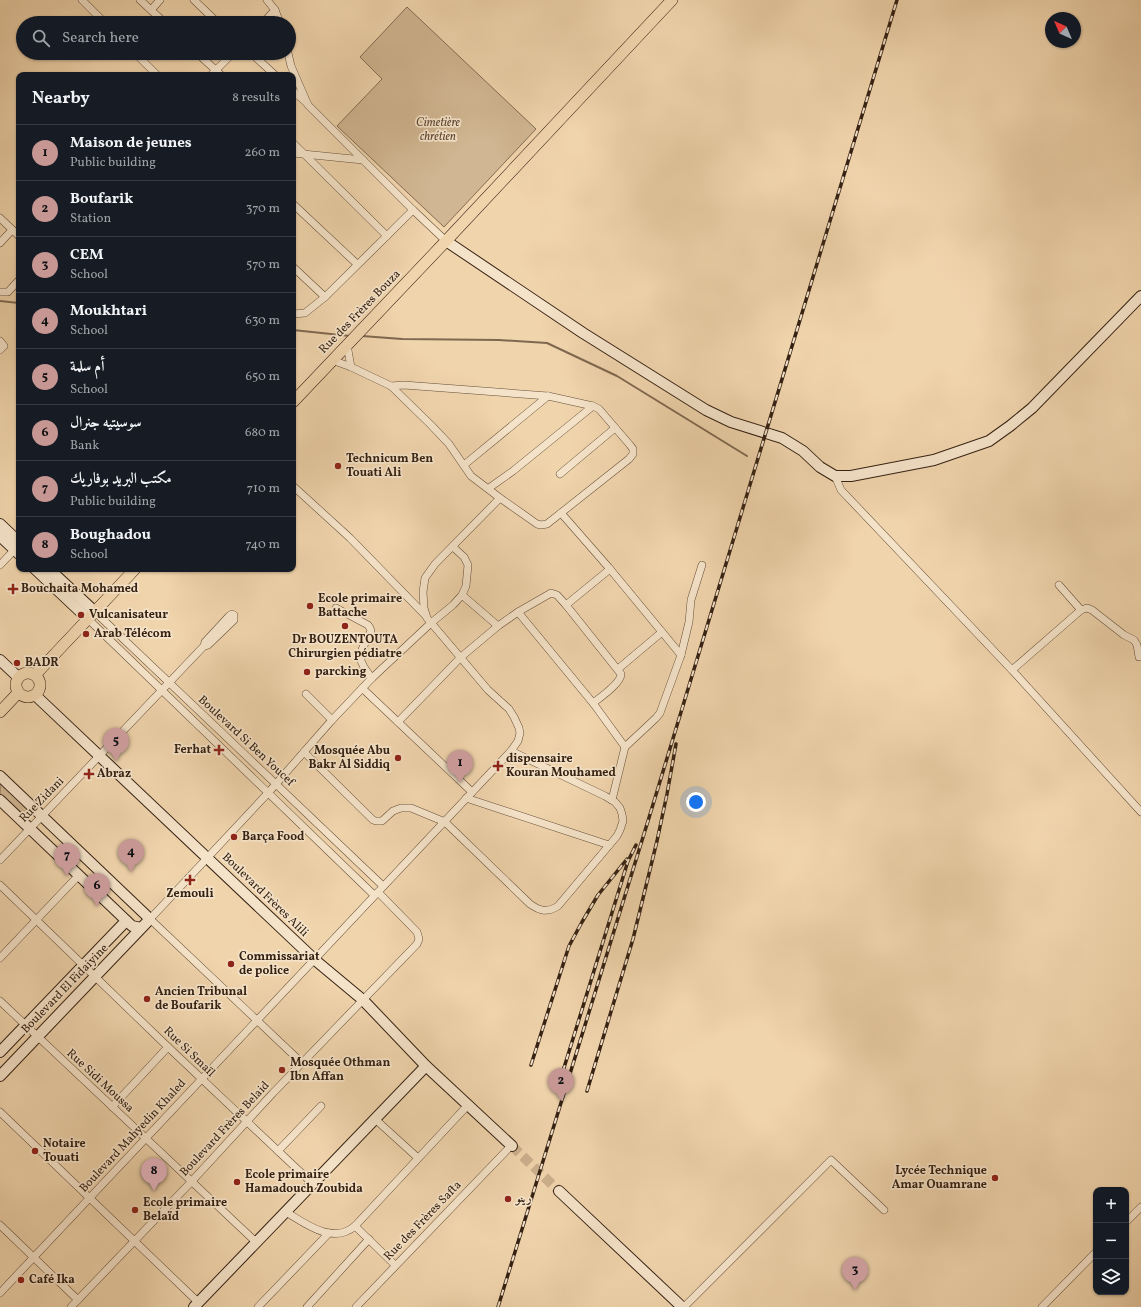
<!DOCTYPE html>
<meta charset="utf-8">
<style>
:root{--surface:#171b24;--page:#20242c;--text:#f1f3f6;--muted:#9ea1a6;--line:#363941;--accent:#c59692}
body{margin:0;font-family:Vollkorn,Amiri,serif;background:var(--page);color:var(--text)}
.controls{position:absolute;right:12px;bottom:12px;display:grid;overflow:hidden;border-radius:8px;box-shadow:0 1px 3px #0004}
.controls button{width:36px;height:36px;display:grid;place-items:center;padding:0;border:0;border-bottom:1px solid var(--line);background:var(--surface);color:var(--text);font:20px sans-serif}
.compass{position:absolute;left:1045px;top:12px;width:36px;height:36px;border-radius:50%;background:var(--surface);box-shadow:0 1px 3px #0004;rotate:316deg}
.you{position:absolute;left:696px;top:802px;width:14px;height:14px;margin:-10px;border:3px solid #fff;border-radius:50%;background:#1a73e8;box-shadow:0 0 0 6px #1a73e833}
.badge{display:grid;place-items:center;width:26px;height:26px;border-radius:50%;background:var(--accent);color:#111;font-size:13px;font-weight:700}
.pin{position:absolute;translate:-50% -33px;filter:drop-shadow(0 1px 2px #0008)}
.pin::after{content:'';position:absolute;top:21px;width:14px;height:12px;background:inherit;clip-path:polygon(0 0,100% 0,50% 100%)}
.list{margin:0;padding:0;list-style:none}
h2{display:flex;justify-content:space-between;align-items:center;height:52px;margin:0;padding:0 16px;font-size:17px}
h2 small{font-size:13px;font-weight:400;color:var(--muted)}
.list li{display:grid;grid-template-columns:26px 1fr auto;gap:12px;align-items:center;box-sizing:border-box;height:56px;padding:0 16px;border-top:1px solid var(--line)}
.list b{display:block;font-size:15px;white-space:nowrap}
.list p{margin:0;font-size:13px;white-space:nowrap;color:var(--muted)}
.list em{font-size:13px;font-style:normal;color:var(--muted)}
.icon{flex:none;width:22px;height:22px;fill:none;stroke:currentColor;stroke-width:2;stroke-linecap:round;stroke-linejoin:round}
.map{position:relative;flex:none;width:1141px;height:1307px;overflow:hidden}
.search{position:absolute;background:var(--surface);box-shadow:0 1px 3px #0004;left:16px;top:16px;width:280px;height:44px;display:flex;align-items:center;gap:10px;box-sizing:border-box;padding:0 14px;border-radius:22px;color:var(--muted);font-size:15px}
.panel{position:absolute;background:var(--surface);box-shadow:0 1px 3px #0004;left:16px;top:72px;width:280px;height:500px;border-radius:8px}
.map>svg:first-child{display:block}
</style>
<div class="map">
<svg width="1141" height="1307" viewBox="0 0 1141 1307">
<rect width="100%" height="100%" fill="#f0d4ac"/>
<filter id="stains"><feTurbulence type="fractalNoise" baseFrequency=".005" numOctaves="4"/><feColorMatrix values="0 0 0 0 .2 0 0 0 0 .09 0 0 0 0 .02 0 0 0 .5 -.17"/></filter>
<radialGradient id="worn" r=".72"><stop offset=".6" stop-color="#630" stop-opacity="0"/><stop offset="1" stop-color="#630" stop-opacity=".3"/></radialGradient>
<g fill="#d0b692" stroke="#826c52">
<path d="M407,7L536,129L444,227L337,126L382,79L360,57Z"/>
<path d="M0,780L32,811L25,818L0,794Z"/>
</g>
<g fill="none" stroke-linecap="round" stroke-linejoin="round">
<g stroke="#7f6850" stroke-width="2">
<path d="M0,301L19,303"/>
<path d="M293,330L350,336"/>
<path d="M362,336L402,339L499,340L547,343L617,376L747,456"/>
</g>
<path stroke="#cbb08d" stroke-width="10" stroke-dasharray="10 5" stroke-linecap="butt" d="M512,1146L559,1191"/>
<g stroke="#644e39" stroke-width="8">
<g id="street">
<path d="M82,0L105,23"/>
<path d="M140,0L165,23"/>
<path d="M194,0L218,23"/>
<path d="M267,0L275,10L280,23"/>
<path d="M151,10L160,0"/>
<path d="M263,23L275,10"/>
<path d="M135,53L157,75"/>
<path d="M197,53L221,75"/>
<path d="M251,53L275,75"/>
<path d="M288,53L291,66L308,105L413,210L446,241"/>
<path d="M211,75L233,53"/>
<path d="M293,91L307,103"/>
<path d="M293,143L387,236"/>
<path d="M293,153L363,160"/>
<path d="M293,204L357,264"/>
<path d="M0,218L19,236"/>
<path d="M0,243L12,230"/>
<path d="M293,267L325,297"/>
<path d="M0,292H8L19,280"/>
<path d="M293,314L305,313L325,297L413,210"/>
<path d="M0,341L4,346L0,350"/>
<path d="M347,345L351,367"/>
<path d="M391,386L404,385L548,396L593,406L599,409L630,445L633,449V454L629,459L547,524L541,525L537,524L500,498"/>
<path d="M464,465L548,396"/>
<path d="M560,474L615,428"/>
<path d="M835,476L841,490L1012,670L1141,812"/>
<path d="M293,486L350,538L426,616"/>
<path d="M489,488L513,471L593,406"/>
<path d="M0,565L18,546"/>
<path d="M1059,585L1081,610"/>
<path d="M462,595L498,626"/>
<path d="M566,605L610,569"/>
<path d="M336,608L368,625L370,628L371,631C360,654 354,657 372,678"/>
<path d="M95,612L383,886"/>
<path d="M518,612L551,593L557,595L566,605L621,674C621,683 601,697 593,703"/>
<path d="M88,619L374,895"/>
<path d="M681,655L689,622L691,600L702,565"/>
<path d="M618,669L662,632"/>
<path d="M1012,670L1081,610L1087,608L1092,610L1124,635L1134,640L1137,645L1139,657"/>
<path d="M362,688L472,792"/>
<path d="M306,694L332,720"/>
<path d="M398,722L461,657L498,626L518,612L593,703L625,747L656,718L660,713L681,655L610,569L561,513"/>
<path d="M304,752L373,820L376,821H382L393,811L401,808H411L445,822L530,904C540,911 547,913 558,906L617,836L620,830L623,821L622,814L620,808L615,802L605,796L511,751"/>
<path d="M466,798L609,845"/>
<path d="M612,800L625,747"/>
<path d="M0,860L204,646L208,645L234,620V615L232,614L229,616L205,642L204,646"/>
<path d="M0,885L168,1047L313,1184"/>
<path d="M0,958L79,875"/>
<path d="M0,1001L256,1242"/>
<path d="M302,1063L150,919L268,793L332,720L372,678L431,623L453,605L462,595L466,586L468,565L464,557L453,547"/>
<path d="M112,1107L168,1047"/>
<path d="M0,1112L199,1303"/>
<path d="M375,1119L418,1158"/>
<path d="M278,1151L321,1106"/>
<path d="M286,1212C306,1224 333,1245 355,1226L468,1105"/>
<path d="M1126,1222L1141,1207"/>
<path d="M0,1225L78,1300"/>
<path d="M355,1226L395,1265"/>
<path d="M0,1293L511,751L518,741L520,733L519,728L514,717L509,709L488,690L427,618L424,608L423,592L425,578L435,564L500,498L471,476L449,444L431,425L391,386L351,367L332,360"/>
<path d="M71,1307L192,1181L273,1093L417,944L419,939L417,932L378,892"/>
<path d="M258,1307L329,1233"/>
<path d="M307,1307L369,1239"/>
<path d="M356,1307L507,1150"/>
<path d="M684,1307L831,1160L884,1210"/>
<path d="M1042,1307L1096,1252"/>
</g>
</g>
<g stroke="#352113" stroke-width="12">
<g id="secondary">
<path d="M446,241L583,333L706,410L731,422L782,438L803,451L820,467L835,476H851L934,460L989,441L1010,426L1032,408L1141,296"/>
<path d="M0,524L19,542"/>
<path d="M0,536L19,554"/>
<path d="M35,569L88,619"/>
<path d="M49,569L95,612"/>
<path d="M0,660L18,677"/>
<path d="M35,695L315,960L363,1000L426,1066L512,1146"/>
<path d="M0,776L150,919L0,1076"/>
<path d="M0,800L132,926L141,928"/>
<path d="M0,1052L126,921"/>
<path d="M559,1191L682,1307"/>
<path d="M194,1307L426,1066"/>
</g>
</g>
<g stroke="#352113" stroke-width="12">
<g id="primary">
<path d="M293,402L446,241L672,0"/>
<circle cx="28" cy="685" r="12"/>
<path d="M35,675L135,569"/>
<path d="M0,712L18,693"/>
</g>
</g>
<use href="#street" stroke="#f5e3c9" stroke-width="7"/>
<use href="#secondary" stroke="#f5e3c9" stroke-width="10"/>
<use href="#primary" stroke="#f0d4ac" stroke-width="11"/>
<g stroke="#352113" stroke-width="3.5">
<g id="rail">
<path d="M531,1065L569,946L582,922L598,895L627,859"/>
<path d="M563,1071L628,861L636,845"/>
<path d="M587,1091L633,939L657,841L667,794L676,744"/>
<path d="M498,1307L648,821L897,0"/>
</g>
</g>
<use href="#rail" stroke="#f5e3c9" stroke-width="2" stroke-dasharray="6" stroke-linecap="butt"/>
</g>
<g fill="#8f2418" stroke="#f5e3c9" stroke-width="1.5">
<circle cx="338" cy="466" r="4"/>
<path d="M11 583h4v4h4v4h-4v4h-4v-4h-4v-4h4z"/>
<circle cx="310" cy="606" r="4"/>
<circle cx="81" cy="615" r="4"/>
<circle cx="345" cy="626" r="4"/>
<circle cx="86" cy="634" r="4"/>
<circle cx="17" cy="663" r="4"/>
<circle cx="307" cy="672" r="4"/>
<path d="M217 744h4v4h4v4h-4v4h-4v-4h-4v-4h4z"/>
<circle cx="398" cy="758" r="4"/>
<path d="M496 760h4v4h4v4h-4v4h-4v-4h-4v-4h4z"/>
<path d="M87 768h4v4h4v4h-4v4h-4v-4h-4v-4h4z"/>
<circle cx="234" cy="837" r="4"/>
<path d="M188 874h4v4h4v4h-4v4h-4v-4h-4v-4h4z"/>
<circle cx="231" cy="964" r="4"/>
<circle cx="147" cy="999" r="4"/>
<circle cx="282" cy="1070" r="4"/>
<circle cx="35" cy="1151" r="4"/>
<circle cx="995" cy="1178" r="4"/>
<circle cx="237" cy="1182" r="4"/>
<circle cx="508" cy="1199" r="4"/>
<circle cx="135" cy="1210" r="4"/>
<circle cx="21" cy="1280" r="4"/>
</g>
<g text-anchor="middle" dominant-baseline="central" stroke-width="3.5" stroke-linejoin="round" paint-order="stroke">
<g font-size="12" font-style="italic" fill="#5c4633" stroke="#f5e3c9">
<text x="438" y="123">Cimetière<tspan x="438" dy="14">chrétien</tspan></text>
</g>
<g font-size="12" fill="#352113" stroke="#f5e3c9">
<text transform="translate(360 312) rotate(-46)">Rue des Frères Bouza</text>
<text transform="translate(246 741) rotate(43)">Boulevard Si Ben Youcef</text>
<text transform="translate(42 800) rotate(-46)">Rue Zidani</text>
<text transform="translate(265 895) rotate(44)">Boulevard Frères Alili</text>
<text transform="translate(65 989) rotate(-46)">Boulevard El Fidaiyine</text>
<text transform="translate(189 1052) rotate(44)">Rue Si Smaïl</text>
<text transform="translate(100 1081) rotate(43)">Rue Sidi Moussa</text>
<text transform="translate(225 1129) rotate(-47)">Boulevard Frères Belaid</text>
<text transform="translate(133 1136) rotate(-47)">Boulevard Mahyedin Khaled</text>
<text transform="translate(423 1221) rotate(-46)">Rue des Frères Safta</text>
</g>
<g font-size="12" font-weight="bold" fill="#352113" stroke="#f5e3c9" text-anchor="start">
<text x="346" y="459">Technicum Ben<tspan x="346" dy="14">Touati Ali</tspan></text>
<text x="21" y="589">Bouchaita Mohamed</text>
<text x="318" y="599">Ecole primaire<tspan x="318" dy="14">Battache</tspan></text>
<text x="89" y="615">Vulcanisateur</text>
<text x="94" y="634">Arab Télécom</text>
<text x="345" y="640" text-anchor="middle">Dr BOUZENTOUTA<tspan x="345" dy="14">Chirurgien pédiatre</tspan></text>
<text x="25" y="663">BADR</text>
<text x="315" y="672">parcking</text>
<text x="211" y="750" text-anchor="end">Ferhat</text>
<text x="390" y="751" text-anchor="end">Mosquée Abu<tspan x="390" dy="14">Bakr Al Siddiq</tspan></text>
<text x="506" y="759">dispensaire<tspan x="506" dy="14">Kouran Mouhamed</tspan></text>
<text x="97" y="774">Abraz</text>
<text x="242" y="837">Barça Food</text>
<text x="190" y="894" text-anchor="middle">Zemouli</text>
<text x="239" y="957">Commissariat<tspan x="239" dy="14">de police</tspan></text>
<text x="155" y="992">Ancien Tribunal<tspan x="155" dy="14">de Boufarik</tspan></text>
<text x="290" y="1063">Mosquée Othman<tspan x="290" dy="14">Ibn Affan</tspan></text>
<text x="43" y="1144">Notaire<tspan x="43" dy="14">Touati</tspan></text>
<text x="987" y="1171" text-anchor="end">Lycée Technique<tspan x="987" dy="14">Amar Ouamrane</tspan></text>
<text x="245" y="1175">Ecole primaire<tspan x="245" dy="14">Hamadouch Zoubida</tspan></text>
<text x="516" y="1199">رينو</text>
<text x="143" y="1203">Ecole primaire<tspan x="143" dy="14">Belaïd</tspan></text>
<text x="29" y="1280">Café Ika</text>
</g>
</g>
<rect width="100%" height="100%" filter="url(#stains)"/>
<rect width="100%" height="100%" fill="url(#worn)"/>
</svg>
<div class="controls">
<button>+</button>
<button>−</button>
<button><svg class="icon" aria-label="layers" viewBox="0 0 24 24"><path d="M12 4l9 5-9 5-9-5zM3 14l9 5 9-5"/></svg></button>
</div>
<svg class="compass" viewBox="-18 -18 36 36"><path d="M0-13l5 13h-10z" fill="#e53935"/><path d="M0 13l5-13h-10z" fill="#9ea1a6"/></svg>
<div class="you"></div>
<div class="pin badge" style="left:460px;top:783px">1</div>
<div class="pin badge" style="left:561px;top:1101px">2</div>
<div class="pin badge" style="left:855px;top:1290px">3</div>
<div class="pin badge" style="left:131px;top:872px">4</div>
<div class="pin badge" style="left:116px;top:761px">5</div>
<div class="pin badge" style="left:97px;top:906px">6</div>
<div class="pin badge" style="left:67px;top:876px">7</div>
<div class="pin badge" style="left:154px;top:1191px">8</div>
<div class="search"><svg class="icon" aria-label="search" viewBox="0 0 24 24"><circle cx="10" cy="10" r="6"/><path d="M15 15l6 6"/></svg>Search here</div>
<section class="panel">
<h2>Nearby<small>8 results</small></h2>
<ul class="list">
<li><span class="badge">1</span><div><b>Maison de jeunes</b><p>Public building</p></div><em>260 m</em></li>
<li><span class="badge">2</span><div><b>Boufarik</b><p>Station</p></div><em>370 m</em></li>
<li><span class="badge">3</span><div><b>CEM</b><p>School</p></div><em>570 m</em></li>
<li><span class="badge">4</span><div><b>Moukhtari</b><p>School</p></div><em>630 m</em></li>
<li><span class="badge">5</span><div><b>أم سلمة</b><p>School</p></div><em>650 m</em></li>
<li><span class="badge">6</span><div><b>سوسيتيه جنرال</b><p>Bank</p></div><em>680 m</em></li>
<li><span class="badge">7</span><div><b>مكتب البريد بوفاريك</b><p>Public building</p></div><em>710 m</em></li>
<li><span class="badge">8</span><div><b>Boughadou</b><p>School</p></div><em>740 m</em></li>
</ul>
</section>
</div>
